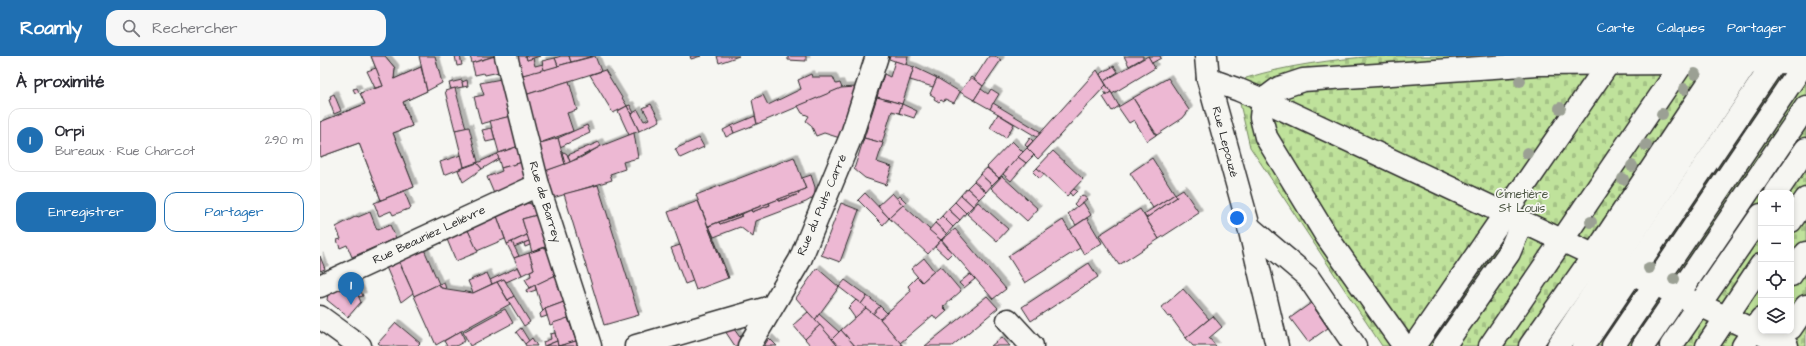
<!DOCTYPE html>
<html lang="fr">
<meta charset="utf-8">
<style>
:root{--surface:#fff;--page:#f7f7f7;--text:#2b2b33;--muted:#7c7c81;--line:#e1e1e2;--accent:#1f6fb2}
body{margin:0;font-family:"Architects Daughter",sans-serif;background:var(--page);color:var(--text)}
.controls{position:absolute;right:12px;bottom:12px;display:grid;overflow:hidden;border-radius:8px;box-shadow:0 2px 6px #0003}
.controls button{width:36px;height:36px;display:grid;place-items:center;padding:0;border:0;border-bottom:1px solid var(--line);background:var(--surface);color:var(--text);font:20px sans-serif}
.you{position:absolute;left:917px;top:162px;width:14px;height:14px;margin:-10px;border:3px solid #fff;border-radius:50%;background:#1a73e8;box-shadow:0 0 0 6px #1a73e833}
.badge{display:grid;place-items:center;width:26px;height:26px;border-radius:50%;background:var(--accent);color:#fff;font-size:13px;font-weight:700}
.pin{position:absolute;translate:-50% -33px;filter:drop-shadow(0 1px 2px #0008)}
.pin::after{content:'';position:absolute;top:21px;width:14px;height:12px;background:inherit;clip-path:polygon(0 0,100% 0,50% 100%)}
.list{margin:0;padding:0;list-style:none}
h2{display:flex;justify-content:space-between;align-items:center;height:52px;margin:0;padding:0 16px;font-size:17px}
h2 small{font-size:13px;font-weight:400;color:var(--muted)}
.list li{display:grid;grid-template-columns:26px 1fr auto;gap:12px;align-items:center;box-sizing:border-box;height:64px;margin:0 8px 8px;padding:0 8px;border:1px solid var(--line);border-radius:12px}
.list b{display:block;font-size:15px;white-space:nowrap}
.list p{margin:0;font-size:13px;white-space:nowrap;color:var(--muted)}
.list em{font-size:13px;font-style:normal;color:var(--muted)}
.actions{display:flex;gap:8px;padding:12px 16px}
.actions a{flex:1;padding:9px 0;border:1px solid var(--accent);border-radius:12px;text-align:center;font-size:14px;color:var(--accent)}
.actions .main{background:var(--accent);color:#fff}
.icon{flex:none;width:22px;height:22px;fill:none;stroke:currentColor;stroke-width:2;stroke-linecap:round;stroke-linejoin:round}
.map{position:relative;flex:none;width:1486px;height:290px;overflow:hidden}
header{display:flex;align-items:center;gap:24px;box-sizing:border-box;height:56px;padding:0 20px;background:var(--accent);color:#fff}
header strong{font-size:19px}
nav{display:flex;gap:22px;margin-inline-start:auto;font-size:14px}
.search{width:280px;height:36px;background:var(--page);display:flex;align-items:center;gap:10px;box-sizing:border-box;padding:0 14px;border-radius:12px;color:var(--muted);font-size:15px}
main{display:flex}
aside{flex:1;background:var(--surface)}
.map>svg:first-child{display:block}
</style>
<header>
<strong>Roamly</strong>
<div class="search"><svg class="icon" aria-label="search" viewBox="0 0 24 24"><circle cx="10" cy="10" r="6"/><path d="M15 15l6 6"/></svg>Rechercher</div>
<nav><a>Carte</a><a>Calques</a><a>Partager</a></nav>
</header>
<main>
<aside>
<h2>À proximité<small></small></h2>
<ul class="list">
<li><span class="badge">1</span><div><b>Orpi</b><p>Bureaux · Rue Charcot</p></div><em>290 m</em></li>
</ul>
<div class="actions"><a class="main">Enregistrer</a><a>Partager</a></div>
</aside>
<div class="map">
<svg width="1486" height="290" viewBox="0 0 1486 290">
<defs>
<pattern id="cemetery-stones" width="16" height="16" patternUnits="userSpaceOnUse"><rect width="16" height="16" fill="#bfe29b"/><path d="M2 7V4a2 2 0 0 1 4 0v3zM10 15v-3a2 2 0 0 1 4 0v3z" fill="#a4c286"/></pattern>
<filter id="shadow"><feDropShadow dx="3.5" dy="-3.5" stdDeviation="0" flood-color="#0004"/></filter>
</defs>
<rect width="100%" height="100%" fill="#f6f6f2"/>
<filter id="ink" filterUnits="userSpaceOnUse"><feTurbulence type="fractalNoise" baseFrequency=".025" numOctaves="2"/><feDisplacementMap in="SourceGraphic" scale="8" xChannelSelector="R" yChannelSelector="G"/><feConvolveMatrix kernelMatrix="1 2 1 2 8 2 1 2 1" color-interpolation-filters="sRGB"/></filter>
<g filter="url(#ink)">
<path fill="url(#cemetery-stones)" stroke="#758663" fill-rule="evenodd" d="M1055,0H1486V290H1062L930,91L918,39L926,22C969,9 1011,4 1055,0ZM1441,137H1471V275H1441Z"/>
<g fill="#edb8d3" stroke="#2b2b2b" filter="url(#shadow)">
<path d="M51,0H65L75,12L74,23L101,11L107,35L83,46L92,70L73,77L94,131L61,144L39,87L0,101V66L45,48L40,37L63,30Z"/>
<path d="M51,0H65L75,12L74,23L101,11L107,35L83,46L92,70L73,77L94,131L61,144L39,87L0,101V66L45,48L40,37L63,30Z"/>
<path d="M99,0H115L122,27L107,35Z"/>
<path d="M135,0H140L142,9L137,10Z"/>
<path d="M150,0H174L152,7Z"/>
<path d="M175,0L179,16L165,19L164,17L155,19L152,7Z"/>
<path d="M196,0H206L207,4L213,2L215,10L223,8L224,14L199,20Z"/>
<path d="M206,0H220L207,4Z"/>
<path d="M241,0H249L251,6L238,10L235,2Z"/>
<path d="M249,0H273L251,6Z"/>
<path d="M275,0L281,15L205,39L199,20Z"/>
<path d="M370,0H381L371,3Z"/>
<path d="M397,0H419L399,7Z"/>
<path d="M468,0H486V5L468,4Z"/>
<path d="M570,0H588L586,9L569,3Z"/>
<path d="M669,0H675L681,4L663,30L654,23Z"/>
<path d="M804,0H823V2L809,10Z"/>
<path d="M828,0H840L841,2L832,7Z"/>
<path d="M828,0L835,12L792,38L784,25Z"/>
<path d="M235,2L238,10L224,14L222,5Z"/>
<path d="M575,5L594,11L582,48L557,41L564,18L570,21Z"/>
<path d="M794,10L798,16L784,25L780,18Z"/>
<path d="M594,11L617,22L613,31L590,24Z"/>
<path d="M56,12L63,30L55,32L47,15Z"/>
<path d="M285,14L307,50L293,57L270,19Z"/>
<path d="M777,14L786,29L718,103L707,92Z"/>
<path d="M491,18L492,21H513L516,28L520,27L522,32L437,68L432,44L443,39L448,49L481,33L478,24Z"/>
<path d="M651,21L663,30L654,44L640,36Z"/>
<path d="M617,22L640,36L634,47L625,43L624,46L621,44L619,46L614,43L615,41L610,38Z"/>
<path d="M848,22L869,54L863,62L837,79L813,42Z"/>
<path d="M181,23L191,60L161,68L154,41L164,39L160,27Z"/>
<path d="M142,24L143,31L131,33L129,27Z"/>
<path d="M147,24L148,30L143,31L142,26Z"/>
<path d="M249,25L257,54L247,57L253,75L217,88L205,39Z"/>
<path d="M786,29L791,36L786,39L783,32Z"/>
<path d="M536,31L520,82L504,77L496,80L491,69L486,65L489,60L482,57L478,50L521,32Z"/>
<path d="M37,32L39,36L35,37L33,33Z"/>
<path d="M135,32L146,72L135,74L125,35Z"/>
<path d="M661,33L668,38L671,33L679,38L670,53L654,44Z"/>
<path d="M791,36L799,50L792,55L783,41Z"/>
<path d="M14,38L21,55L14,58L9,44L11,43L10,40Z"/>
<path d="M557,41L582,48L579,57L572,55L562,87L544,82Z"/>
<path d="M813,42L836,79L827,85L814,64L809,67L798,51Z"/>
<path d="M673,47L721,76L717,81L670,53Z"/>
<path d="M331,48L340,65L319,75L311,58L318,54L324,65L329,63L323,52Z"/>
<path d="M582,48L597,55L594,62L579,57Z"/>
<path d="M310,49L314,57L311,58L307,50Z"/>
<path d="M307,50L319,75L309,79L298,55Z"/>
<path d="M678,58L694,68L686,82L670,72Z"/>
<path d="M191,60L199,90L179,97L170,65Z"/>
<path d="M435,60L437,68L414,77L411,70Z"/>
<path d="M267,69L270,77L240,91L238,82Z"/>
<path d="M411,70L414,77L406,81L403,74Z"/>
<path d="M149,71L158,106L144,111L135,74Z"/>
<path d="M172,72L175,84L166,86L162,74Z"/>
<path d="M314,77L318,102L303,106L305,113L290,118L292,124L233,142L225,115L260,102L281,90Z"/>
<path d="M238,82L245,108L225,115L217,88Z"/>
<path d="M379,82L384,91L360,102L355,93Z"/>
<path d="M544,82L563,87L557,106L572,111L566,129L545,122L534,113Z"/>
<path d="M710,82L713,85L707,91L705,89Z"/>
<path d="M692,85L703,96L679,122L667,111Z"/>
<path d="M279,86L281,90L250,106L248,99Z"/>
<path d="M199,90L203,106L181,112L177,98L179,97Z"/>
<path d="M707,92L714,99L706,107L698,101Z"/>
<path d="M733,95L763,123L747,140L717,112Z"/>
<path d="M244,96L247,98L250,106L245,108L242,97Z"/>
<path d="M177,98L179,103L162,113L157,107Z"/>
<path d="M141,99L144,111L124,119L120,106Z"/>
<path d="M474,101L486,133L388,170L376,139Z"/>
<path d="M698,101L706,107L691,125L683,118Z"/>
<path d="M832,102L855,138L833,152L810,117Z"/>
<path d="M203,106L207,122L175,140L167,121L182,115L181,112Z"/>
<path d="M157,107L162,113L143,126L138,114Z"/>
<path d="M667,112L679,122L672,129L660,118Z"/>
<path d="M717,112L724,118L720,123L713,116Z"/>
<path d="M660,118L672,129L666,136L654,125Z"/>
<path d="M491,119L495,131V138L491,143L486,146L436,165L433,181L420,171L394,181L389,170L399,166L400,168L422,160V158L431,154L432,156L450,149L449,147L459,143V145L479,138L478,136L486,133L482,122Z"/>
<path d="M682,120L718,153L707,165L671,132Z"/>
<path d="M654,125L666,136L659,143L647,132Z"/>
<path d="M278,129L319,259L284,269L244,138Z"/>
<path d="M647,132L659,143L653,150L641,139Z"/>
<path d="M754,133L757,135L752,140L750,137Z"/>
<path d="M863,133L879,157L839,183L826,162L857,141L855,138Z"/>
<path d="M84,135L91,152L73,159L71,155L59,160L54,147Z"/>
<path d="M478,136L479,138L459,145V143Z"/>
<path d="M545,137L569,162L563,169L538,144Z"/>
<path d="M572,137L583,149L569,162L558,150Z"/>
<path d="M855,138L857,141L826,162L824,158Z"/>
<path d="M641,139L653,150L646,157L635,146Z"/>
<path d="M762,139L767,143L757,151L754,148Z"/>
<path d="M580,140L586,146L583,149L577,142Z"/>
<path d="M378,145L408,222L376,234L348,156Z"/>
<path d="M635,146L646,157L640,164L628,153Z"/>
<path d="M658,146L688,173L677,185L647,158Z"/>
<path d="M763,146L771,159L756,169L748,158Z"/>
<path d="M208,147L213,149L217,159L202,163L207,179L187,188L177,160Z"/>
<path d="M449,147L450,149L432,156L431,154Z"/>
<path d="M521,147L539,154L520,206L501,199Z"/>
<path d="M583,149L621,184L608,198L569,162Z"/>
<path d="M628,153L640,164L633,171L622,160Z"/>
<path d="M820,153L839,183L799,209L779,179Z"/>
<path d="M50,156L57,174L70,169L76,182L32,201L27,189L20,192L17,184L21,183L16,171L37,160L38,161Z"/>
<path d="M422,158V160L400,168L399,166Z"/>
<path d="M217,159L227,190L212,196L202,163Z"/>
<path d="M177,160L185,183L157,195L147,172Z"/>
<path d="M622,160L633,171L627,178L615,167Z"/>
<path d="M767,162L782,187L764,198L749,174Z"/>
<path d="M743,164L760,192L705,227L688,200Z"/>
<path d="M615,167L627,178L621,184L609,174Z"/>
<path d="M388,170H389L409,222H408Z"/>
<path d="M147,172L158,196L136,205L126,181Z"/>
<path d="M635,173L686,233L673,243L622,184Z"/>
<path d="M207,179L209,185L194,191L192,186Z"/>
<path d="M621,184L632,197L627,202L615,191Z"/>
<path d="M209,185L210,189L205,191L204,187Z"/>
<path d="M192,186L199,200L194,202L187,188Z"/>
<path d="M360,189L373,225L365,228L351,192Z"/>
<path d="M230,190L238,218L210,232L205,223L211,220L210,215L214,213L209,197Z"/>
<path d="M103,191L119,228L94,240L78,202Z"/>
<path d="M209,197L214,213L202,219L194,202Z"/>
<path d="M0,200L5,213L0,215Z"/>
<path d="M604,202L614,215L602,226L591,213Z"/>
<path d="M79,206L93,237L81,246L66,211Z"/>
<path d="M769,207L778,221L711,265L702,251Z"/>
<path d="M620,210L641,235L623,251L627,255L617,264L613,259L580,287L560,263L591,235L588,230L597,221L602,226Z"/>
<path d="M198,211L202,219L186,226L184,223L172,228L170,224Z"/>
<path d="M497,212L519,231L495,264L476,242Z"/>
<path d="M167,217L172,228L153,237L148,225Z"/>
<path d="M650,218L655,223L644,232L639,227Z"/>
<path d="M236,219L244,246L225,253L223,256L215,229Z"/>
<path d="M30,222L41,246L28,261L7,244L9,231Z"/>
<path d="M184,223L194,240L188,244L177,226Z"/>
<path d="M525,224L547,240L541,248L519,231Z"/>
<path d="M124,226L126,233L121,232L119,228Z"/>
<path d="M177,226L190,248L116,289L94,240L119,228L121,232L153,237Z"/>
<path d="M37,227L43,240L39,241L33,228Z"/>
<path d="M215,229L216,234L207,237L206,234Z"/>
<path d="M863,233L889,263L866,282L850,260L848,261L841,252Z"/>
<path d="M194,240L210,266L204,270L188,244Z"/>
<path d="M547,240L560,250L553,258L541,248Z"/>
<path d="M667,240L678,252L632,290H605Z"/>
<path d="M536,244L546,252L535,262L528,252Z"/>
<path d="M244,246L249,262L230,269L225,253Z"/>
<path d="M991,247L1008,272L988,286L970,262Z"/>
<path d="M560,250L567,257L560,263L553,258Z"/>
<path d="M546,252L560,263L583,290H535L521,274Z"/>
<path d="M185,253L193,267L150,290L143,276Z"/>
<path d="M225,253L227,260L221,262L220,258Z"/>
<path d="M488,256L500,269L485,283L473,269Z"/>
<path d="M499,258L519,276L512,283L495,264Z"/>
<path d="M893,260L902,271L889,282L896,290H873L866,282Z"/>
<path d="M248,262L256,285L238,290L233,267Z"/>
<path d="M76,267L100,287L97,290H62L58,287Z"/>
<path d="M500,269L518,290H491L485,283Z"/>
<path d="M201,272L209,285L205,288L196,276Z"/>
<path d="M414,273L424,287L422,290H415L405,275Z"/>
<path d="M521,274L535,290H518L512,283Z"/>
<path d="M141,275L145,285L136,290H127L124,285Z"/>
<path d="M235,277L237,285L224,290L223,286L231,283L230,278Z"/>
<path d="M682,281L690,290H671Z"/>
<path d="M212,282L217,290H206L205,288Z"/>
<path d="M449,282L457,290H444Z"/>
<path d="M257,284L258,290H239L256,285Z"/>
<path d="M237,285L238,290H225Z"/>
</g>
<g fill="none" stroke-linecap="round" stroke-linejoin="round">
<g stroke="#2b2b2b" stroke-width="25">
<g id="minor">
<path d="M186,0L218,129L270,290"/>
<path d="M888,23L919,34L943,44L1467,290"/>
<path d="M1456,137L1486,93"/>
<path d="M1471,165L1486,143"/>
<path d="M929,171L988,221L1035,290"/>
<path d="M1471,219L1486,197"/>
<path d="M0,230L218,129"/>
<path d="M0,261L40,290"/>
<path d="M688,264L712,290"/>
<path d="M1471,272L1486,250"/>
<path d="M316,290L451,251"/>
<path d="M429,290L480,204L532,78L557,0"/>
<path d="M1084,290L1007,181L946,81L941,61L943,44L959,32L983,24L1217,8L1486,6"/>
<path d="M1094,290L1288,8"/>
<path d="M1124,290L1189,197L1202,166"/>
<path d="M1170,290L1362,8"/>
<path d="M1210,290L1274,199L1402,7"/>
<path d="M1238,290L1427,7"/>
<path d="M1263,290L1454,7"/>
<path d="M1293,290L1485,6"/>
<path d="M1323,290L1486,51"/>
<path d="M1351,290L1441,159"/>
<path d="M1387,290L1441,209"/>
<path d="M1423,290L1441,263"/>
</g>
</g>
<g stroke="#2b2b2b" stroke-width="25">
<path id="major" d="M886,0L888,23L929,171L957,290"/>
</g>
<use href="#minor" stroke="#f6f6f2" stroke-width="22"/>
<use href="#major" stroke="#f6f6f2" stroke-width="22"/>
</g>
<g fill="#9ba094">
<circle cx="1375" cy="18" r="6"/>
<circle cx="1200" cy="25" r="6"/>
<circle cx="1364" cy="33" r="6"/>
<circle cx="1240" cy="52" r="6"/>
<circle cx="1342" cy="58" r="6"/>
<circle cx="1326" cy="89" r="6"/>
<circle cx="1207" cy="97" r="6"/>
<circle cx="1312" cy="110" r="6"/>
<circle cx="1303" cy="123" r="6"/>
<circle cx="1271" cy="166" r="6"/>
<circle cx="1329" cy="212" r="6"/>
<circle cx="1354" cy="223" r="6"/>
</g>
</g>
<g text-anchor="middle" dominant-baseline="central" stroke-width="3.5" stroke-linejoin="round" paint-order="stroke">
<g font-size="12" fill="#2b2b2b" stroke="#f6f6f2">
<text transform="translate(905 86) rotate(75)">Rue Lepouzé</text>
<text transform="translate(225 146) rotate(73)">Rue de Barrey</text>
<text transform="translate(502 149) rotate(-67)">Rue du Puits Carré</text>
<text transform="translate(109 179) rotate(-25)">Rue Beauniez Lelièvre</text>
</g>
<g font-size="12" fill="#505947" stroke="#f6f6f2">
<text x="1202" y="138">Cimetière<tspan x="1202" dy="14">St Louis</tspan></text>
</g>
</g>
</svg>
<div class="controls">
<button>+</button>
<button>−</button>
<button><svg class="icon" aria-label="locate" viewBox="0 0 24 24"><circle cx="12" cy="12" r="6"/><path d="M12 2v4M12 18v4M2 12h4M18 12h4"/></svg></button>
<button><svg class="icon" aria-label="layers" viewBox="0 0 24 24"><path d="M12 4l9 5-9 5-9-5zM3 14l9 5 9-5"/></svg></button>
</div>
<div class="you"></div>
<div class="pin badge" style="left:31px;top:249px">1</div>
</div>
</main>
